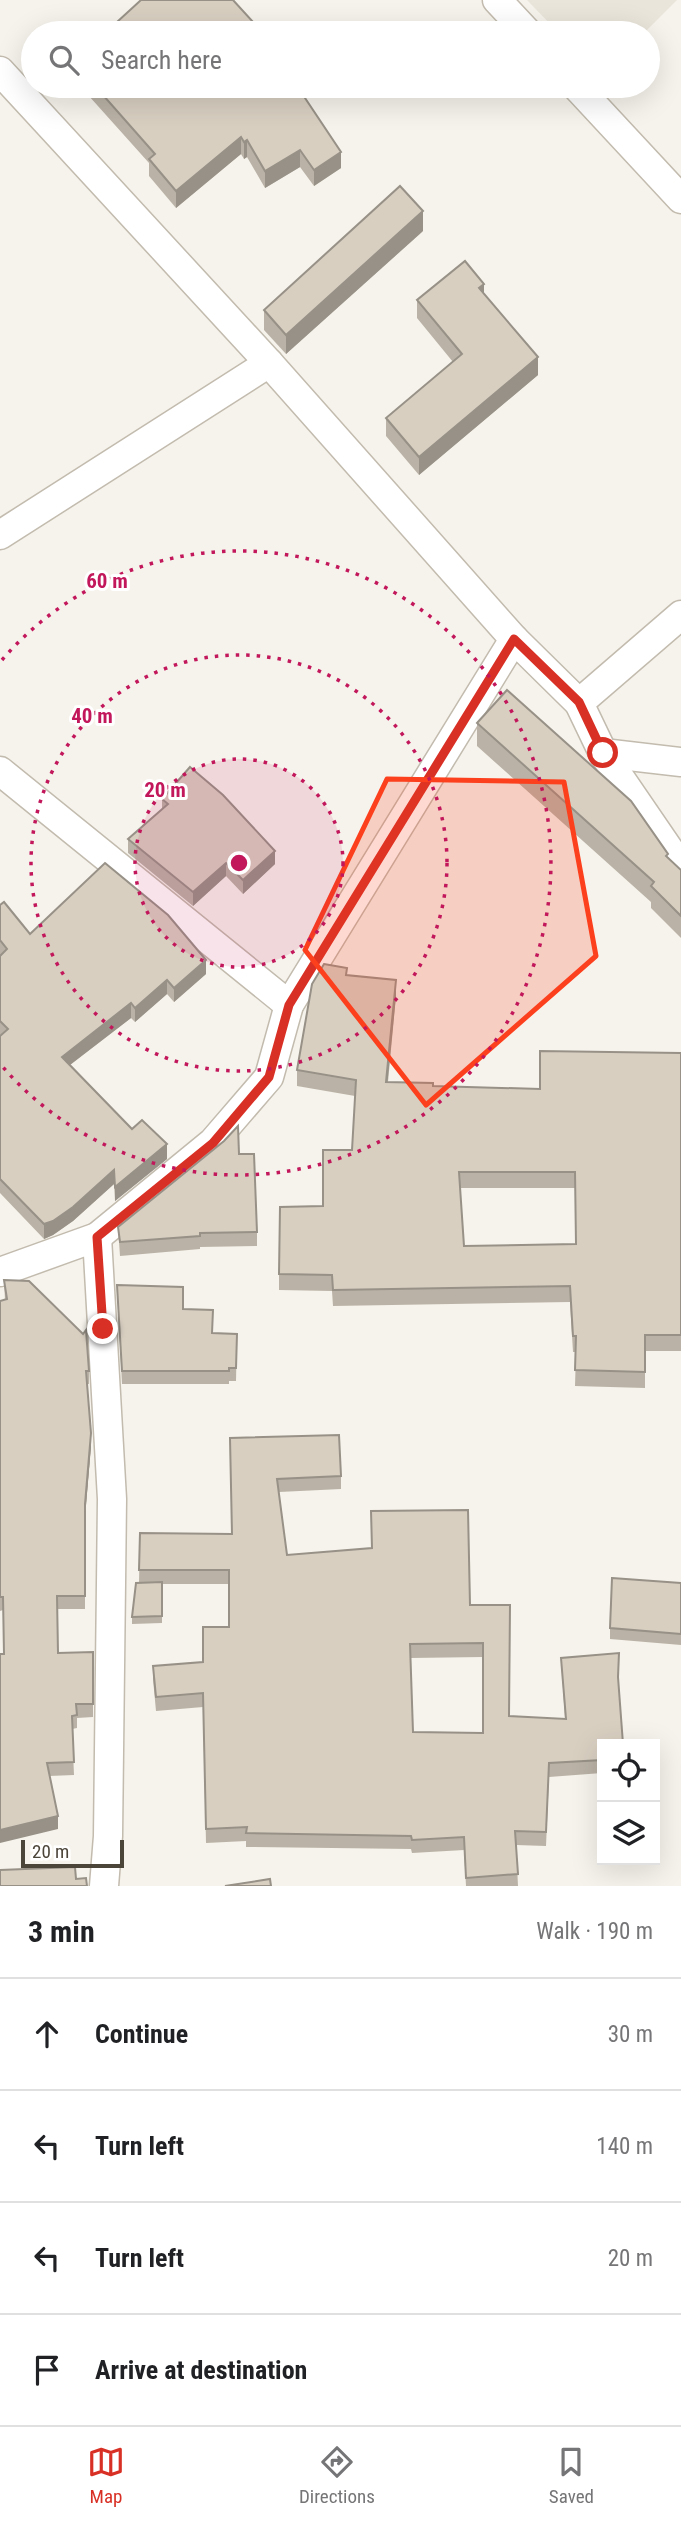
<!DOCTYPE html>
<meta charset="utf-8">
<style>
:root{--surface:#fff;--page:#f2f2f2;--text:#202124;--muted:#757577;--line:#e0e0e0;--accent:#d93025}
body{margin:0;font-family:"Roboto Condensed",sans-serif;background:var(--page);color:var(--text)}
.controls{position:absolute;right:21px;bottom:21px;display:grid;overflow:hidden;border-radius:0px;box-shadow:0 7px 28px #0002}
.controls button{width:63px;height:63px;display:grid;place-items:center;padding:0;border:0;border-bottom:2px solid var(--line);background:var(--surface);color:var(--text);font:35px sans-serif}
.scale{position:absolute;left:21px;bottom:18px;width:103px;box-sizing:border-box;padding-left:7px;border:4px solid #4b4439;border-top:0;font-size:19px;line-height:24px;white-space:nowrap;color:#4b4439;-webkit-text-stroke:5px #fff;paint-order:stroke}
.stop{position:absolute;width:21px;height:21px;margin:-16px;border:5px solid #d93025;border-radius:50%;background:#fff}
.stop.end{background:#d93025;border-color:#fff;box-shadow:0 2px 7px #0008}
.list{margin:0;padding:0;list-style:none}
h2{display:flex;justify-content:space-between;align-items:center;height:91px;margin:0;padding:0 28px;font-size:30px}
h2 small{font-size:23px;font-weight:400;color:var(--muted)}
.list li{display:grid;grid-template-columns:46px 1fr auto;gap:21px;align-items:center;box-sizing:border-box;height:112px;padding:0 28px;border-top:2px solid var(--line)}
.list b{display:block;font-size:26px;white-space:nowrap}
.list em{font-size:23px;font-style:normal;color:var(--muted)}
.icon{flex:none;width:38px;height:38px;fill:none;stroke:currentColor;stroke-width:2;stroke-linecap:round;stroke-linejoin:round}
.map{position:relative;flex:none;width:681px;height:1886px;overflow:hidden}
.search{position:absolute;background:var(--surface);box-shadow:0 7px 28px #0002;left:21px;right:21px;top:21px;height:77px;display:flex;align-items:center;gap:18px;box-sizing:border-box;padding:0 24px;border-radius:38px;color:var(--muted);font-size:26px}
.sheet{height:539px;background:var(--surface)}
nav{display:flex;justify-content:space-around;align-items:center;box-sizing:border-box;height:98px;border-top:2px solid var(--line);background:var(--surface);font-size:19px;color:var(--muted)}
nav a{display:grid;justify-items:center;gap:4px}
nav .on{color:var(--accent)}
.map>svg:first-child{display:block}
</style>
<div class="map">
<svg width="681" height="1886" viewBox="0 0 681 1886">
<rect width="100%" height="100%" fill="#f6f3ec"/>
<path fill="#eae5da" d="M527,0H677L644,33H559Z"/>
<g fill="none" stroke-linecap="round" stroke-linejoin="round">
<g stroke="#c2bbae" stroke-width="31">
<g id="street">
<path d="M497,0L528,33"/>
<path d="M0,71L269,363L514,639L579,703L603,753L681,867"/>
<path d="M576,86L681,199"/>
<path d="M0,535L269,363"/>
<path d="M579,703L681,615"/>
<path d="M603,753L681,762"/>
<path d="M0,771L289,1005"/>
<path d="M97,1237L112,1499L108,1836L104,1886"/>
<path d="M0,1272L97,1237L213,1142L269,1077L289,1005L514,639"/>
</g>
</g>
<use href="#street" stroke="#fff" stroke-width="28"/>
</g>
<g fill="#bab2a6" fill-rule="evenodd">
<path d="M80,86H297L341,168L314,186L300,167L265,188L247,157L244,159L241,154L176,208L149,176V163Z"/>
<path d="M423,231L286,354L264,330V310Z"/>
<path d="M484,294L538,375L419,475L386,436V418L453,362L417,318V300Z"/>
<path d="M477,723L668,857L681,870V938L651,908V902L477,746Z"/>
<path d="M162,799L275,864L243,894L226,876L193,906L128,853V839L162,809Z"/>
<path d="M0,905L30,934L206,974L174,1002L167,994L135,1022L131,1018L70,1065L132,1129L167,1159L115,1201L114,1184L73,1221L53,1235L44,1239L0,1193Z"/>
<path d="M347,975L396,996L388,1082L433,1086L540,1089L681,1053V1351H645V1388L575,1386L576,1352H573L570,1302L333,1306L332,1291L279,1290V1274L323,1206L352,1150L355,1096L297,1086V1070ZM460,1188H575L576,1244L464,1246Z"/>
<path d="M239,1154L257,1232V1246L200,1247V1249L120,1256L118,1227Z"/>
<path d="M4,1280L89,1371V1384H87L91,1446L85,1517V1609H57L58,1653L93,1652V1717L77,1718V1728L72,1729L74,1775L49,1776L58,1829L4,1654L3,1610L0,1611V1301L5,1300Z"/>
<path d="M117,1285L183,1309L212,1333L237,1334L236,1381H229V1384H122Z"/>
<path d="M230,1438L341,1476V1489L279,1492L287,1555L470,1605L509,1716L565,1719L561,1658L619,1667V1683L602,1744V1773L549,1777L546,1846L516,1845L518,1886H466L464,1850L412,1853L411,1849L246,1847V1841L206,1843L203,1707L156,1711L153,1679V1666L203,1662L229,1627V1584H162V1623L132,1624V1617L139,1583L140,1533L232,1534ZM483,1657V1733L413,1732L410,1658Z"/>
<path d="M681,1583V1645L610,1639V1628Z"/>
</g>
<g fill="#979187">
<path d="M241,137V154L176,208V191Z"/>
<path d="M247,140V157L244,159V142Z"/>
<path d="M300,150V167L265,188V171Z"/>
<path d="M341,152V168L314,186V170Z"/>
<path d="M423,211V231L286,354V335Z"/>
<path d="M484,284V302L479,288Z"/>
<path d="M538,357V375L419,475V457Z"/>
<path d="M275,851V864L243,894V880Z"/>
<path d="M226,863V876L193,906V892Z"/>
<path d="M206,960V974L174,1002V988Z"/>
<path d="M167,980V994L135,1022V1008Z"/>
<path d="M396,980V996L386,1097V1082Z"/>
<path d="M131,1003V1018L62,1071V1057Z"/>
<path d="M167,1144V1159L115,1201V1187Z"/>
<path d="M114,1170V1184L73,1221L53,1235L44,1239V1224Z"/>
<path d="M91,1433V1446L85,1517V1504Z"/>
<path d="M58,1816V1829L0,1843V1830Z"/>
</g>
<g fill="#d8cfc1" stroke="#979187" stroke-width="2" fill-rule="evenodd">
<path d="M141,0H233L263,33H105Z"/>
<path d="M95,86H297L341,152L314,170L300,150L265,171L247,140L244,142L241,137L176,191L149,159L155,154Z"/>
<path d="M400,186L423,211L286,335L264,310Z"/>
<path d="M465,261L484,284L479,288L538,357L419,457L386,418L462,354L417,300Z"/>
<path d="M507,690L631,801L668,854L666,856L681,870V916L651,886L654,882L477,723Z"/>
<path d="M190,767L223,795L275,851L243,880L226,863L193,892L128,839L168,804L162,799Z"/>
<path d="M105,863L168,915L206,960L174,988L167,980L135,1008L131,1003L62,1057L132,1129L142,1120L167,1144L115,1187L114,1170L73,1207L53,1221L44,1224L0,1179V1036L8,1029L0,1021V956L7,949L0,940V905L4,902L30,934Z"/>
<path d="M324,964L347,968L346,975L396,980L386,1082L433,1083V1086L540,1089V1051L681,1053V1335H645V1372L575,1370L576,1336H573L570,1286L333,1290L332,1275L279,1274L280,1207L323,1206V1150H352L356,1080L297,1070L312,984ZM459,1172H575L576,1244L464,1246Z"/>
<path d="M238,1126L239,1154H254L257,1232L200,1233V1236L120,1242L118,1227L224,1141Z"/>
<path d="M4,1280L29,1281L83,1334L86,1330L89,1371H86L91,1433L85,1504V1596H57L58,1653L93,1652V1704H76L77,1715L72,1716L74,1762L47,1763L58,1816L0,1830V1654H4L3,1597H0V1301L7,1299Z"/>
<path d="M117,1285L183,1287V1309L213,1310L212,1333L237,1334L236,1368H229V1371H122Z"/>
<path d="M339,1435L341,1476L277,1479L287,1555L372,1548L371,1511L468,1510L470,1605H510L509,1716L566,1719L561,1658L619,1653L618,1677L623,1744H602V1760L549,1763L546,1832L515,1831L518,1874L466,1878L464,1837L412,1840L411,1836L246,1833L247,1827L206,1829L203,1693L156,1697L153,1666L203,1662V1627H229V1570H139L140,1533L232,1534L230,1438ZM483,1643V1733L413,1732L410,1644Z"/>
<path d="M612,1578L681,1583V1634L610,1628Z"/>
<path d="M162,1582V1616L132,1617L136,1583Z"/>
<path d="M75,1867L76,1879L86,1878L87,1886H0V1870Z"/>
<path d="M270,1879L271,1886H225Z"/>
</g>
<g fill="none" stroke-linecap="round" stroke-linejoin="round">
<path stroke="#d93025" stroke-width="9" d="M103,1329L97,1237L213,1143L269,1077L289,1005L514,639L579,702L603,753"/>
</g>
<path fill="#fc3f1d" fill-opacity="0.2" stroke="#fc3f1d" stroke-width="5" stroke-linejoin="round" d="M387,779L564,782L596,956L426,1105L305,950Z"/>
<circle cx="239" cy="863" r="104" fill="#c2185b" fill-opacity=".12"/>
<g fill="none" stroke="#c2185b" stroke-width="3.5" stroke-dasharray="3.5 7">
<circle cx="239" cy="863" r="104"/>
<circle cx="239" cy="863" r="208"/>
<path d="M2 660A312 312 0 1 1 2 1066"/>
</g>
<circle cx="239" cy="863" r="10" fill="#c2185b" stroke="#fff" stroke-width="3.5"/>
<g font-size="21" text-anchor="middle" font-weight="bold" fill="#c2185b" stroke="#fff" stroke-width="6" stroke-linejoin="round" paint-order="stroke">
<text x="107" y="588">60 m</text>
<text x="92" y="723">40 m</text>
<text x="165" y="797">20 m</text>
</g>
</svg>
<div class="controls">
<button><svg class="icon" aria-label="locate" viewBox="0 0 24 24"><circle cx="12" cy="12" r="6"/><path d="M12 2v4M12 18v4M2 12h4M18 12h4"/></svg></button>
<button><svg class="icon" aria-label="layers" viewBox="0 0 24 24"><path d="M12 4l9 5-9 5-9-5zM3 14l9 5 9-5"/></svg></button>
</div>
<div class="scale">20 m</div>
<div class="stop" style="left:603px;top:753px"></div>
<div class="stop end" style="left:103px;top:1329px"></div>
<div class="search"><svg class="icon" aria-label="search" viewBox="0 0 24 24"><circle cx="10" cy="10" r="6"/><path d="M15 15l6 6"/></svg>Search here</div>
</div>
<section class="sheet">
<h2>3 min<small>Walk · 190 m</small></h2>
<ul class="list">
<li><svg class="icon" aria-label="ahead" viewBox="0 0 24 24"><path d="M12 20V5M6 11l6-6 6 6"/></svg><div><b>Continue</b></div><em>30 m</em></li>
<li><svg class="icon" aria-label="left" viewBox="0 0 24 24"><path d="M17 20v-9H6M10 6l-5 5 5 5"/></svg><div><b>Turn left</b></div><em>140 m</em></li>
<li><svg class="icon" aria-label="left" viewBox="0 0 24 24"><path d="M17 20v-9H6M10 6l-5 5 5 5"/></svg><div><b>Turn left</b></div><em>20 m</em></li>
<li><svg class="icon" aria-label="arrive" viewBox="0 0 24 24"><path d="M6 21V4h12l-3 4 3 4H6"/></svg><div><b>Arrive at destination</b></div></li>
</ul>
</section>
<nav>
<a class="on"><svg class="icon" aria-label="map" viewBox="0 0 24 24"><path d="M3 6l6-2 6 2 6-2v14l-6 2-6-2-6 2zM9 4v14M15 6v14"/></svg>Map</a>
<a><svg class="icon" aria-label="directions" viewBox="0 0 24 24"><path d="M12 3l9 9-9 9-9-9zM9 14v-3h6M13 9l2 2-2 2"/></svg>Directions</a>
<a><svg class="icon" aria-label="saved" viewBox="0 0 24 24"><path d="M7 4h10v16l-5-4-5 4z"/></svg>Saved</a>
</nav>
